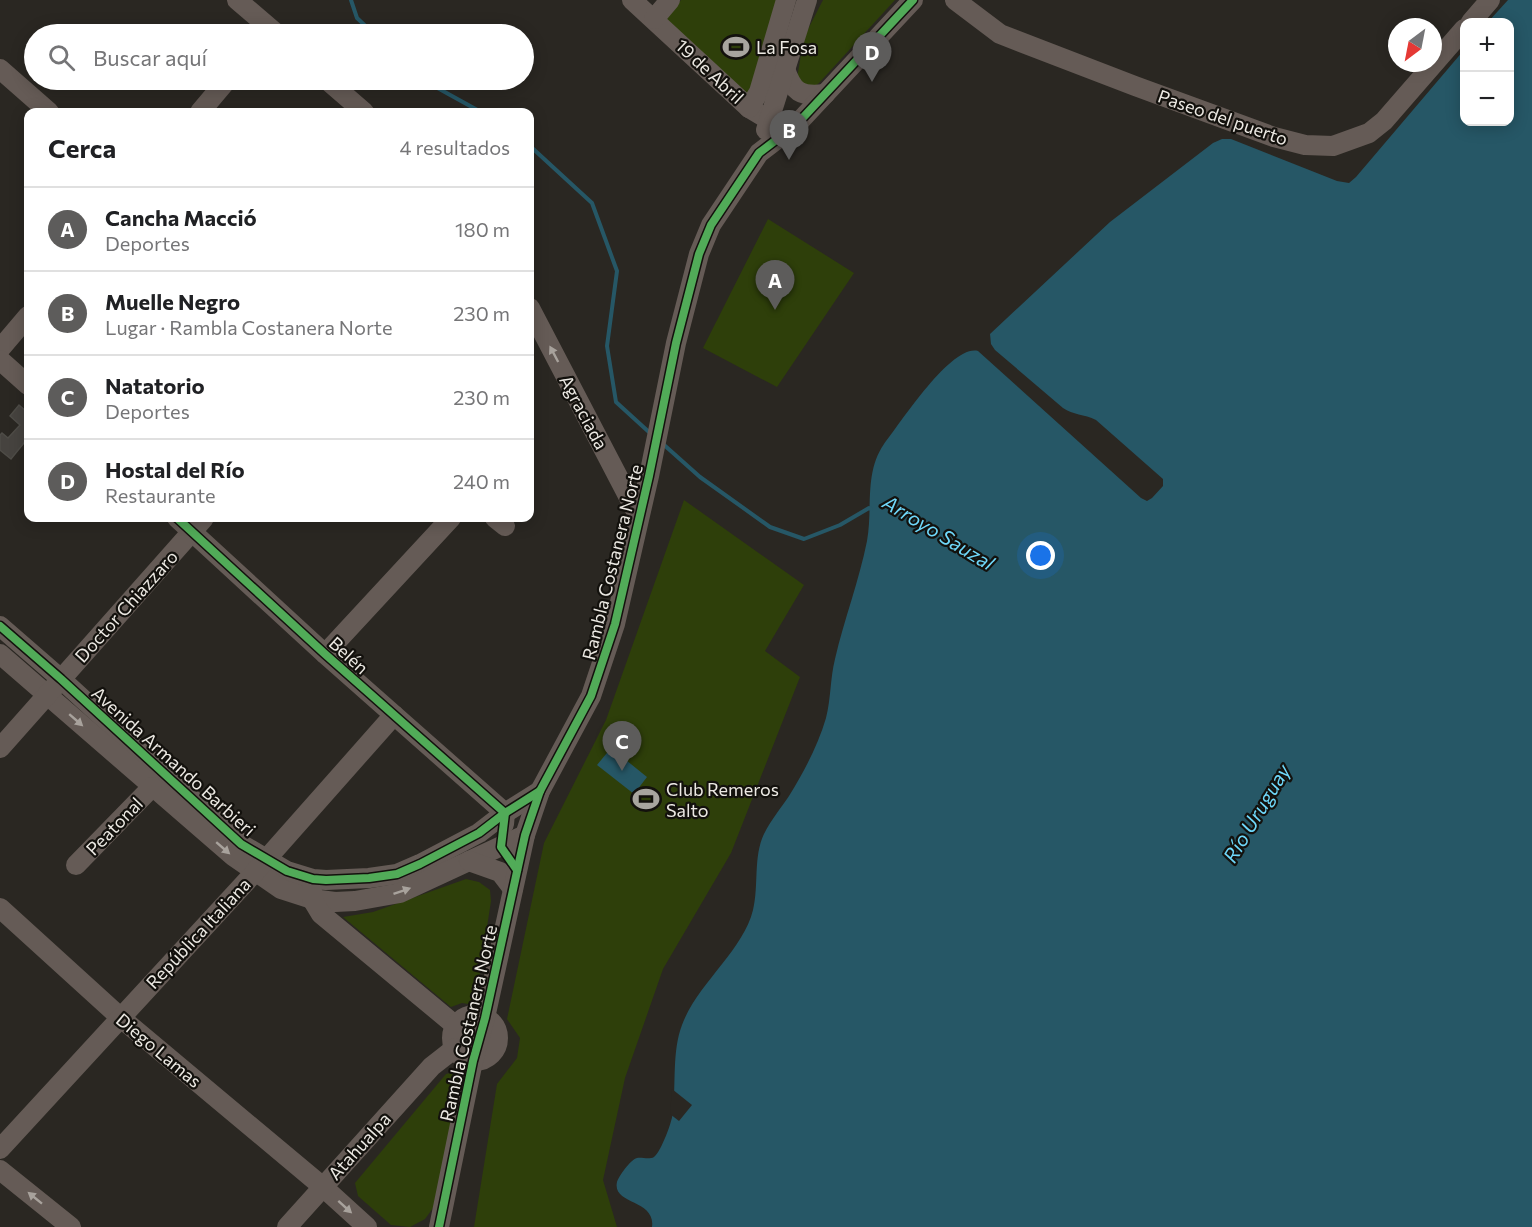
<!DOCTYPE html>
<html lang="es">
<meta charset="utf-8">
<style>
:root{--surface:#fff;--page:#f2f2f2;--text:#202124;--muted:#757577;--line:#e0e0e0;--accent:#5d5c5b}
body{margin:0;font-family:Commissioner,sans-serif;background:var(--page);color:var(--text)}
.controls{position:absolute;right:18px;top:18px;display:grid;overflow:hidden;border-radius:12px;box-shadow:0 3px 15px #0003}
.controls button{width:54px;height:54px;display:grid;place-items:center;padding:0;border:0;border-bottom:2px solid var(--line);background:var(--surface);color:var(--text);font:30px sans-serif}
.compass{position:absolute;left:1388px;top:18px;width:54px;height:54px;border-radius:50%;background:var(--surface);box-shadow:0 3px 15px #0003;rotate:212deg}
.you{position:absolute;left:1041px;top:556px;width:21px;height:21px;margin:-15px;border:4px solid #fff;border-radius:50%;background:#1a73e8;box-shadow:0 0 0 9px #1a73e833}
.badge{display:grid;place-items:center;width:39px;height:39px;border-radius:50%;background:var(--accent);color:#fff;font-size:20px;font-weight:700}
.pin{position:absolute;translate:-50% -50px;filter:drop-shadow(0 2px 3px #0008)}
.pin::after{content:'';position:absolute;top:32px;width:21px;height:18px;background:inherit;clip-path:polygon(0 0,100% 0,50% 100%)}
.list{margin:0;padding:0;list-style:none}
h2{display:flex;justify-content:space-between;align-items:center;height:78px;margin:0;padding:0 24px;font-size:26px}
h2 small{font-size:20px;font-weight:400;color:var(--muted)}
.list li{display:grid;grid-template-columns:39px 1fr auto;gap:18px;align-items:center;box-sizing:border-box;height:84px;padding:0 24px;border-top:2px solid var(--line)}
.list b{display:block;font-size:22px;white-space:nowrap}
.list p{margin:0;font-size:20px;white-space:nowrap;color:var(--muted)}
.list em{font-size:20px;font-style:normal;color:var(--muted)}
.icon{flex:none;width:33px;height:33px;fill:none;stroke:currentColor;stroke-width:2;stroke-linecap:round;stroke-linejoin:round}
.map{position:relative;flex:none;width:1532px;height:1227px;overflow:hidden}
.search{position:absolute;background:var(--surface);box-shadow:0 3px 15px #0003;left:24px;top:24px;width:510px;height:66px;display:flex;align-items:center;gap:15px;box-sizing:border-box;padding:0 21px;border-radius:33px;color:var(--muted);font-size:22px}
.panel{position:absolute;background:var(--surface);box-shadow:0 3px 15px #0003;left:24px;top:108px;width:510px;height:414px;border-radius:12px}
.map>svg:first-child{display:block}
</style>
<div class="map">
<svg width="1532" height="1227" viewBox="0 0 1532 1227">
<rect width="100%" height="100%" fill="#2a2722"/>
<g fill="#2e3f0a">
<path d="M681,0H779L748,99L665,19Z"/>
<path d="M823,0H895L819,83L814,87L803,86L797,78L804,37Z"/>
<path d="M768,219L854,273L777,387L703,348Z"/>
<path d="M684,500L804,585L765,651L800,677L731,853L663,969L625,1078L603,1180L617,1227H474L497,1084L517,1058L520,1038L507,1019L544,843L606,720Z"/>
<path d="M466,879L479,882L490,890L491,901L475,1005L462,1003L451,1007L343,917L373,912Z"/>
<path d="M455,1072L461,1081L433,1208L425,1219L410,1227L391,1225L358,1196L355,1183L446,1074Z"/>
</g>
<g fill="#265766">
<path d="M1508,0H1532V1227H652C656,1199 612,1205 617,1182C619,1176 630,1160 637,1158C642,1157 649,1160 654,1157C661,1152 673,1120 673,1111C676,1084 672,1051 682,1025C697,984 743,951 753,910C759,885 753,857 764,834C771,820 781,808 789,796C804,772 818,745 826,718C831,699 830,679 835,659C844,620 859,581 867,541C873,508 864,473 884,444C900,424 951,344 978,351L1141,498L1147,501L1152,498L1163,486V479L1096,420C1084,414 1073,415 1063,408L995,350L991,344L990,334L1110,222L1213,143L1222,139H1231L1337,181L1349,183L1356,177L1464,50V122H1510V22H1488Z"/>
<path d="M611,748L647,777L634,794L597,765Z"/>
</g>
<path fill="#2a2722" d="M672,1089L692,1105L679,1121L670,1114Z"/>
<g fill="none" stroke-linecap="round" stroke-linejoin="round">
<g stroke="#265766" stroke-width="4">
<path d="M351,0L357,18L374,34"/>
<path d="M423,80L481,112"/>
<path d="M530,146L592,203L617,271L607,346L616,402L650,433"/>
<path d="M663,444L700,477L770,527L804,539L840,525L869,508L871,509"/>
</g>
</g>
<path fill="#46433f" stroke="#4e4c47" stroke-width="1.5" d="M19,405L28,413V438L11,459L0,450V435L2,433L8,438L20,425L10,416Z"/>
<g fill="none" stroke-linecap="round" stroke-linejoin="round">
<g stroke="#655b56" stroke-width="20">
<path d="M237,0L277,34"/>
<path d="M632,0L749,108L769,120L797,124"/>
<path d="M955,0L1000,34L1135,86L1274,137L1305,145L1333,146L1369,133L1384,121L1464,29"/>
<path d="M654,19L670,0"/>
<path d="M1471,22L1490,0"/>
<path d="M0,69L49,112"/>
<path d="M785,69C793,92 800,97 825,94"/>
<path d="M327,80L364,112"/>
<path d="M749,108L759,92L786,0"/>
<path d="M200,112L227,80"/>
<path d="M766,130L807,0"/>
<path d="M530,308L639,517"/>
<path d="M0,349L28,316"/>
<path d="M0,360L28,385"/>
<path d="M177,518L325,654L505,813L504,824"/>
<path d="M495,518L505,526"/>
<path d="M0,626L61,679L241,844L287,871L313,879L326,880L369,878L397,874L420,864L479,833L505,813L540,791"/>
<path d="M0,654L233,856L281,889L312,899L335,902L355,901L400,893L525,835"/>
<path d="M325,654L451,518"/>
<path d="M0,748L204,518"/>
<path d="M469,861L500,872L513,889"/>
<path d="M76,865L152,787"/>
<path d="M312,890V899L321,914L456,1026"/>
<path d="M0,908L121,1018L323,1187L367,1227"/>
<circle cx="475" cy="1038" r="23"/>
<path d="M0,1149L255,872L394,715"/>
<path d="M0,1170L71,1227"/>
<path d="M287,1227L432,1066L455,1048"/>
<path d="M439,1227L473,1061L485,1018L525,835L540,791L591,696L615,624L649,476L676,343L699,254L711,225L759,153L797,124L913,0"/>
</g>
<g stroke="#13110d" stroke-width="11">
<g id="cycleway">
<path d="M177,518L325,654L505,813L501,847L517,870"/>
<path d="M0,626L61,679L241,844L287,871L313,879L326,880L369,878L397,874L420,864L479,833L505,813L540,791"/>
<path d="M439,1227L473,1061L485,1018L525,835L540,791L591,696L615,624L649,476L676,343L699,254L711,225L759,153L797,124L913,0"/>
</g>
</g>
<use href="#cycleway" stroke="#51ab58" stroke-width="8"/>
</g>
<defs><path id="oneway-solid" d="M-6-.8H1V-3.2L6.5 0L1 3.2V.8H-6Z" transform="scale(1.5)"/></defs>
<g fill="#a8a29c">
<use href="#oneway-solid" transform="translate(554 354) rotate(-118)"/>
<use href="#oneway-solid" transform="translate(76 720) rotate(41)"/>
<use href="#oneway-solid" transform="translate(223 848) rotate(41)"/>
<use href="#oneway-solid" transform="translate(402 891) rotate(-19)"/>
<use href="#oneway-solid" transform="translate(35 1198) rotate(-141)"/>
<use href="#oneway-solid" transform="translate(345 1207) rotate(42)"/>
</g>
<defs>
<g id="stadium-bare" transform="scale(2.07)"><path d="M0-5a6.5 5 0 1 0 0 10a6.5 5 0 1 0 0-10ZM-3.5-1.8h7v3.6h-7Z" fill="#a8a59f" stroke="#13110d" stroke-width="2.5" paint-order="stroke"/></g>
</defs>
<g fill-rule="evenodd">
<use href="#stadium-bare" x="736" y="47"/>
<use href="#stadium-bare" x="646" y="799"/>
</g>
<g text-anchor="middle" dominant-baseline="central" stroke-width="4.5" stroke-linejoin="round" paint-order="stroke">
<g font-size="18" fill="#ece9e3" stroke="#13110d" text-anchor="start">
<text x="756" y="47">La Fosa</text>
<text x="666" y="789">Club Remeros<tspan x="666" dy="21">Salto</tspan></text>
</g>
<g font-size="18" fill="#ece9e3" stroke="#13110d">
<text transform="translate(710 71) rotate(43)">19 de Abril</text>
<text transform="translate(1223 117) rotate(19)">Paseo del puerto</text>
<text transform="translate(584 412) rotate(62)">Agraciada</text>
<text transform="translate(612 562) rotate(-76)">Rambla Costanera Norte</text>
<text transform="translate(126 606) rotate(-48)">Doctor Chiazzaro</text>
<text transform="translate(349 655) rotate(42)">Belén</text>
<text transform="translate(174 761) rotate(42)">Avenida Armando Barbieri</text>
<text transform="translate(114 826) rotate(-46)">Peatonal</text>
<text transform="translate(198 933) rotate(-47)">República Italiana</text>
<text transform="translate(468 1023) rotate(-77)">Rambla Costanera Norte</text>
<text transform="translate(159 1050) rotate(40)">Diego Lamas</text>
<text transform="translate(359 1146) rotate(-48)">Atahualpa</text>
</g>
<g font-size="20" font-style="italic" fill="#6fd8fa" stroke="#13110d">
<text transform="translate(939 532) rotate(31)">Arroyo Sauzal</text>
<text transform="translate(1256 813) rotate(-59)">Río Uruguay</text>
</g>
</g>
</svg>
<div class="controls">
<button>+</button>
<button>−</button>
</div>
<svg class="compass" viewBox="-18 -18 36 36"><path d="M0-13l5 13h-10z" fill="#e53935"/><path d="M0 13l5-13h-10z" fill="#757577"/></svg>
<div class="you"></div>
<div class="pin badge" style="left:775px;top:310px">A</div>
<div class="pin badge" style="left:789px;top:160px">B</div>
<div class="pin badge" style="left:622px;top:771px">C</div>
<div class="pin badge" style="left:872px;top:82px">D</div>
<div class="search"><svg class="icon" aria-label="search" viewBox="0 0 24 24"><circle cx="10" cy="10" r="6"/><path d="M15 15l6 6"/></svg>Buscar aquí</div>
<section class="panel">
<h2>Cerca<small>4 resultados</small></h2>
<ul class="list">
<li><span class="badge">A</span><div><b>Cancha Macció</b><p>Deportes</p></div><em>180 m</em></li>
<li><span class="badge">B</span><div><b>Muelle Negro</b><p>Lugar · Rambla Costanera Norte</p></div><em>230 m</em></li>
<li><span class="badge">C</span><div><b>Natatorio</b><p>Deportes</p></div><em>230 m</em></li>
<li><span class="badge">D</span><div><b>Hostal del Río</b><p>Restaurante</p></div><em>240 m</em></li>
</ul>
</section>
</div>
